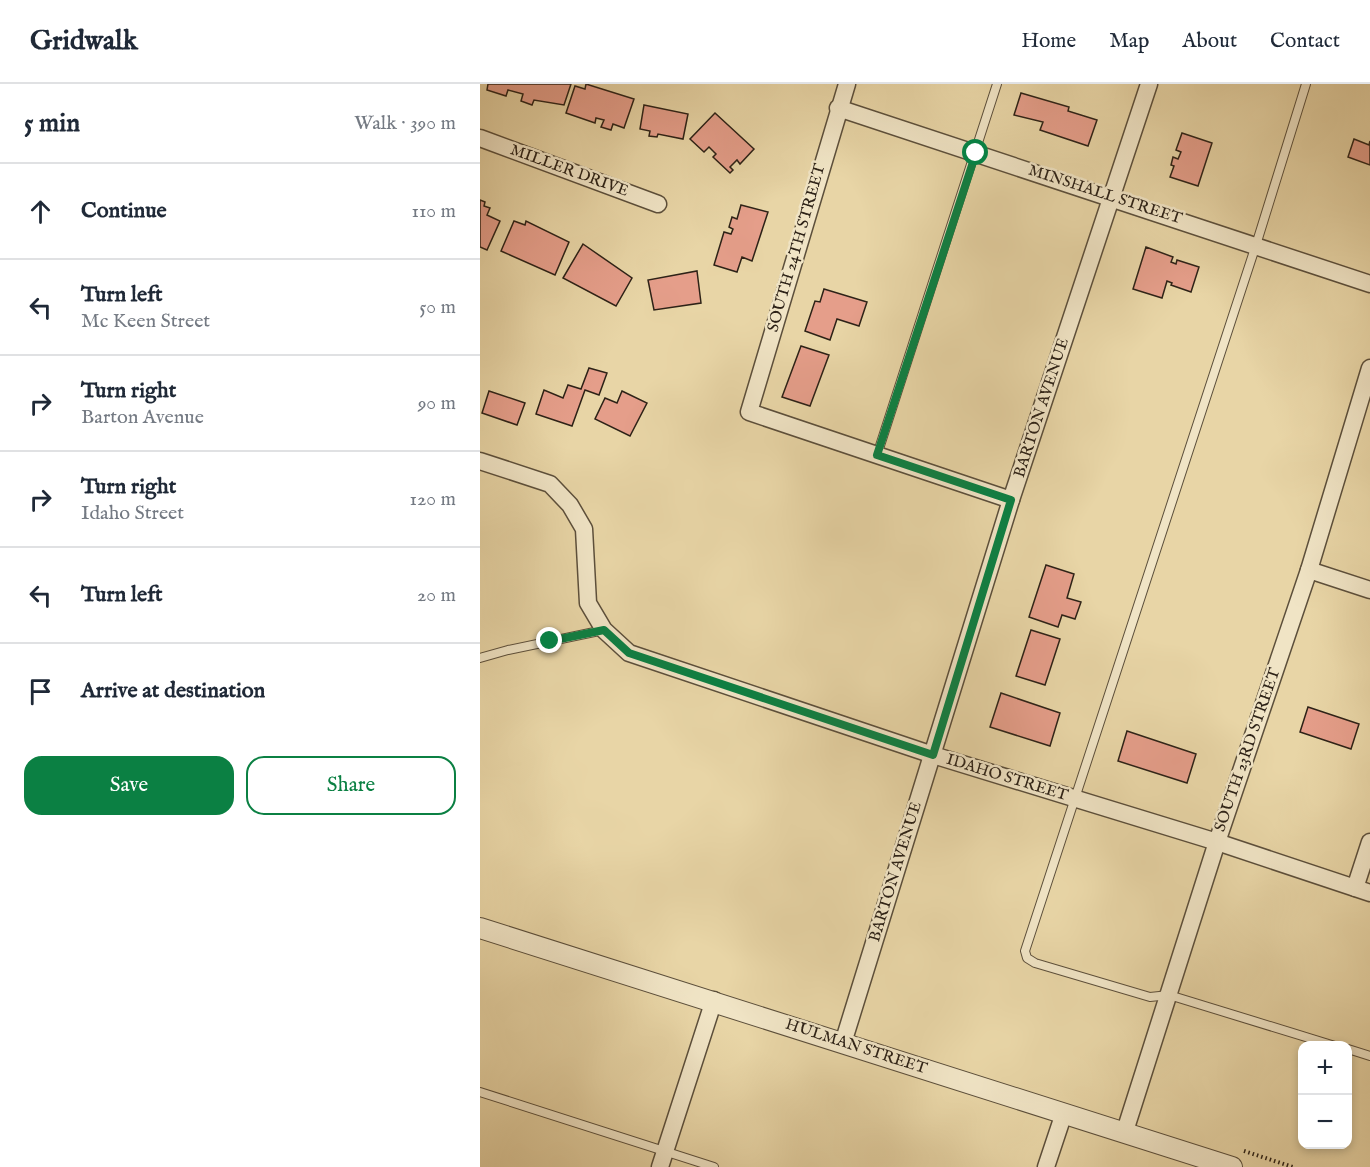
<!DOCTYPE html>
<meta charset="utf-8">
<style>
:root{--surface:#fff;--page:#f6f6f7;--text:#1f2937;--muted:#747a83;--line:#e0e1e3;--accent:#0b8043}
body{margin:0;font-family:"IM FELL English",serif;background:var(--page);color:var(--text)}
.controls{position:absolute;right:18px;bottom:18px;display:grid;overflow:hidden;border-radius:12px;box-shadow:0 3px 9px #0003}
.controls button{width:54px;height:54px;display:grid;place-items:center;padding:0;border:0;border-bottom:2px solid var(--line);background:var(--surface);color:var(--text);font:30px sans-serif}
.stop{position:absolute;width:18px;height:18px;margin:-14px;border:4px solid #0b8043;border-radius:50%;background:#fff}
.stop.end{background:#0b8043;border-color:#fff;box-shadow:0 2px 6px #0008}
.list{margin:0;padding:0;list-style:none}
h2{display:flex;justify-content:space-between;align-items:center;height:78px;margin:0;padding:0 24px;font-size:26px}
h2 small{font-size:20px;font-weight:400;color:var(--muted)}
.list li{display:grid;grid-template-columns:39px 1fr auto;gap:18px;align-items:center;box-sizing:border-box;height:96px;padding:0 24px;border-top:2px solid var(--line)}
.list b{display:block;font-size:22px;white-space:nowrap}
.list p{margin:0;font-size:20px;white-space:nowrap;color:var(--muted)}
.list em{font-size:20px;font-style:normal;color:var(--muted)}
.actions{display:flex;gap:12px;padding:18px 24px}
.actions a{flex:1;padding:14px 0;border:2px solid var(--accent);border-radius:18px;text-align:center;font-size:21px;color:var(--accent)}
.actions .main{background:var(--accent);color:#fff}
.icon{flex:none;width:33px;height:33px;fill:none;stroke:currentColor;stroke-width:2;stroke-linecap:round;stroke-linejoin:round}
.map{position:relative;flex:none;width:890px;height:1083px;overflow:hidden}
header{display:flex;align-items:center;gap:36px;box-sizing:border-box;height:84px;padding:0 30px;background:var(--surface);border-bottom:2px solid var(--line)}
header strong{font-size:28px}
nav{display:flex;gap:33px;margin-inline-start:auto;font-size:21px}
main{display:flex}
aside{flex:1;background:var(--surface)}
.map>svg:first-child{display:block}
</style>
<header>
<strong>Gridwalk</strong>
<nav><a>Home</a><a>Map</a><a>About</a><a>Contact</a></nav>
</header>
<main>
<aside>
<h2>5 min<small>Walk · 390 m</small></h2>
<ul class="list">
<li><svg class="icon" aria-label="ahead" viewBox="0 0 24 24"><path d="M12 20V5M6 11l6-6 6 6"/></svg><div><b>Continue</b></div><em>110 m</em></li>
<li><svg class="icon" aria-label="left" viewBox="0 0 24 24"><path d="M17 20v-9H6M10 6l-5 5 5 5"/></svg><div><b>Turn left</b><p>Mc Keen Street</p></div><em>50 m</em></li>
<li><svg class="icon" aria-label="right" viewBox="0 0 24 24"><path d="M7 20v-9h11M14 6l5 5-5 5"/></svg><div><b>Turn right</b><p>Barton Avenue</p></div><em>90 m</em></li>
<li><svg class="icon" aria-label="right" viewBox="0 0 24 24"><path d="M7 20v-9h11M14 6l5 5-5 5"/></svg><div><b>Turn right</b><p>Idaho Street</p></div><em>120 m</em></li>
<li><svg class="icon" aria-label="left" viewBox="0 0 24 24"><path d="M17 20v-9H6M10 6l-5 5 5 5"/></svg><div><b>Turn left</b></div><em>20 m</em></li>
<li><svg class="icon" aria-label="arrive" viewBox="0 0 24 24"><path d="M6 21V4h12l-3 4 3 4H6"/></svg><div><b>Arrive at destination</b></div></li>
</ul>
<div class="actions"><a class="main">Save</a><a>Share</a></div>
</aside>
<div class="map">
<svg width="890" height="1083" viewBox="0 0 890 1083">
<rect width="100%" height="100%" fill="#e8d5a6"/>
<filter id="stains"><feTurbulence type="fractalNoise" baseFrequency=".00333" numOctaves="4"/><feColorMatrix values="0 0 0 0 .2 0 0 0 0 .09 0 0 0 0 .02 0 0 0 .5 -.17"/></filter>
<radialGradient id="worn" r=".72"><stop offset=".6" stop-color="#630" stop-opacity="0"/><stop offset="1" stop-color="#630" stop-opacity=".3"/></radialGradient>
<g fill="#e59e8a" stroke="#2d2217" stroke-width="1.5">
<path d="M8,0H91L84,21L54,16L52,21L41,17L43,10L28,6L26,12L7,6Z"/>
<path d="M106,0L154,15L144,44L133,40L131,46L121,43L124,36L116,34L115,39L86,29L95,2L105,5Z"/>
<path d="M541,9L589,23L588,27L617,36L608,62L560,46L563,38L534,31Z"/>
<path d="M164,21L208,30L203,55L178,50L177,53L169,52L170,47L160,45Z"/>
<path d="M235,29L274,65L260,80L257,76L250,83L253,86L250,89L233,73L236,70L229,63L224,68L210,55Z"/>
<path d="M702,49L732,59L718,102L690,93L694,82L691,81L693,73L698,75L701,68L696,66Z"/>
<path d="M874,55L889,61L890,57V81L868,73Z"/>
<path d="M0,116L5,118L4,122L10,124L7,131L20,137L7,166L0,163Z"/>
<path d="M261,121L288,128L272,177L262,173L257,188L234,181L244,148L251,150L253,145L249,143L252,133L257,135Z"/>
<path d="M34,137L45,141L46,137L89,158L75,191L21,167Z"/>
<path d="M103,160L152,194L136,222L83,194Z"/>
<path d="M666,163L693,173L691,178L696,180L697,176L719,183L711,208L691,201L692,199L687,197L682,214L653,205Z"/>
<path d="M217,187L221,219L174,226L168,196Z"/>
<path d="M344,205L387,218L379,242L357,235L350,256L325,247L335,217L340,218Z"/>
<path d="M321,262L349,271L330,322L302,313Z"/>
<path d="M109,284L127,289L119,311L105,306L92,342L56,330L64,306L83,314L88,301L101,305Z"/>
<path d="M9,307L45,319L37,341L2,329Z"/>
<path d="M142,307L167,319L150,352L115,335L125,314L137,319Z"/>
<path d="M566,481L594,490L587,514L601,518L595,535L582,531L578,543L549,533Z"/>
<path d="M551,546L580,555L565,601L536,592Z"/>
<path d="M521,609L580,629L570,662L510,643Z"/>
<path d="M828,623L879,640L871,665L820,648Z"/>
<path d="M647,647L716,670L707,699L638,677Z"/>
</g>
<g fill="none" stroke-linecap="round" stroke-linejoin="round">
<g stroke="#5c4f3b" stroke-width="10">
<g id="service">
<path d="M826,0L776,161L545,867L547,874L555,879L670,913L689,911L855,962"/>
<path d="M397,371L517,0"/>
<path d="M0,574L28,566L124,546"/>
<path d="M868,965L890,972"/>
<path d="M0,1008L234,1083"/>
</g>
</g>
<g stroke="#5c4f3b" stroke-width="19">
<g id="minor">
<path d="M367,0L269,328L531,416"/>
<path d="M358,24L890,200"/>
<path d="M0,54L178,120"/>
<path d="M0,377L70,400L90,421L104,445L108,519L124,546L149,569L453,671L737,758L890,809"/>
<path d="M829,486L890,506"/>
<path d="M875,804L890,758"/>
<path d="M363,959L531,416L669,0"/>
<path d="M645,1047L737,758L829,486L890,284"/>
<path d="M180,1083L234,916"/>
<path d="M566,1083L584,1029"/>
</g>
</g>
<g stroke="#5c4f3b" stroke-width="22">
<path id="tertiary" d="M0,844L752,1083"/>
</g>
<path stroke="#2d2217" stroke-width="4" stroke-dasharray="1.5 3" stroke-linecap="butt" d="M764,1067L813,1083"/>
<use href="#service" stroke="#f0e4c5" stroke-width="8"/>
<use href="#minor" stroke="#f0e4c5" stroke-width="16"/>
<use href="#tertiary" stroke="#f0e4c5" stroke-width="20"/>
</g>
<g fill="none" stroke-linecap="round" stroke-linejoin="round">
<path stroke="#0b8043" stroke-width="8" d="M70,557L124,546L149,569L453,671L531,416L397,371L496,69"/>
</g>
<g text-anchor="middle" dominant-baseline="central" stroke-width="5" stroke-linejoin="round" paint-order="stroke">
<g font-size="16" fill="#2d2217" stroke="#f0e4c5">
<text transform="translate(89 87) rotate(20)">MILLER DRIVE</text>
<text transform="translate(625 111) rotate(18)">MINSHALL STREET</text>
<text transform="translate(317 164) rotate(-74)">SOUTH 24TH STREET</text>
<text transform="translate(562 324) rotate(-72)">BARTON AVENUE</text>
<text transform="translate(768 666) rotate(-71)">SOUTH 23RD STREET</text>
<text transform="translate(527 694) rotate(17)">IDAHO STREET</text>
<text transform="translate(416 788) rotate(-73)">BARTON AVENUE</text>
<text transform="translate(376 963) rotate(18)">HULMAN STREET</text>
</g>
</g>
<rect width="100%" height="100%" filter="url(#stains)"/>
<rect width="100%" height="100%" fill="url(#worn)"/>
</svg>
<div class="controls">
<button>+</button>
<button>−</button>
</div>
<div class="stop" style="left:496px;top:69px"></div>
<div class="stop end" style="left:70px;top:557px"></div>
</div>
</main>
